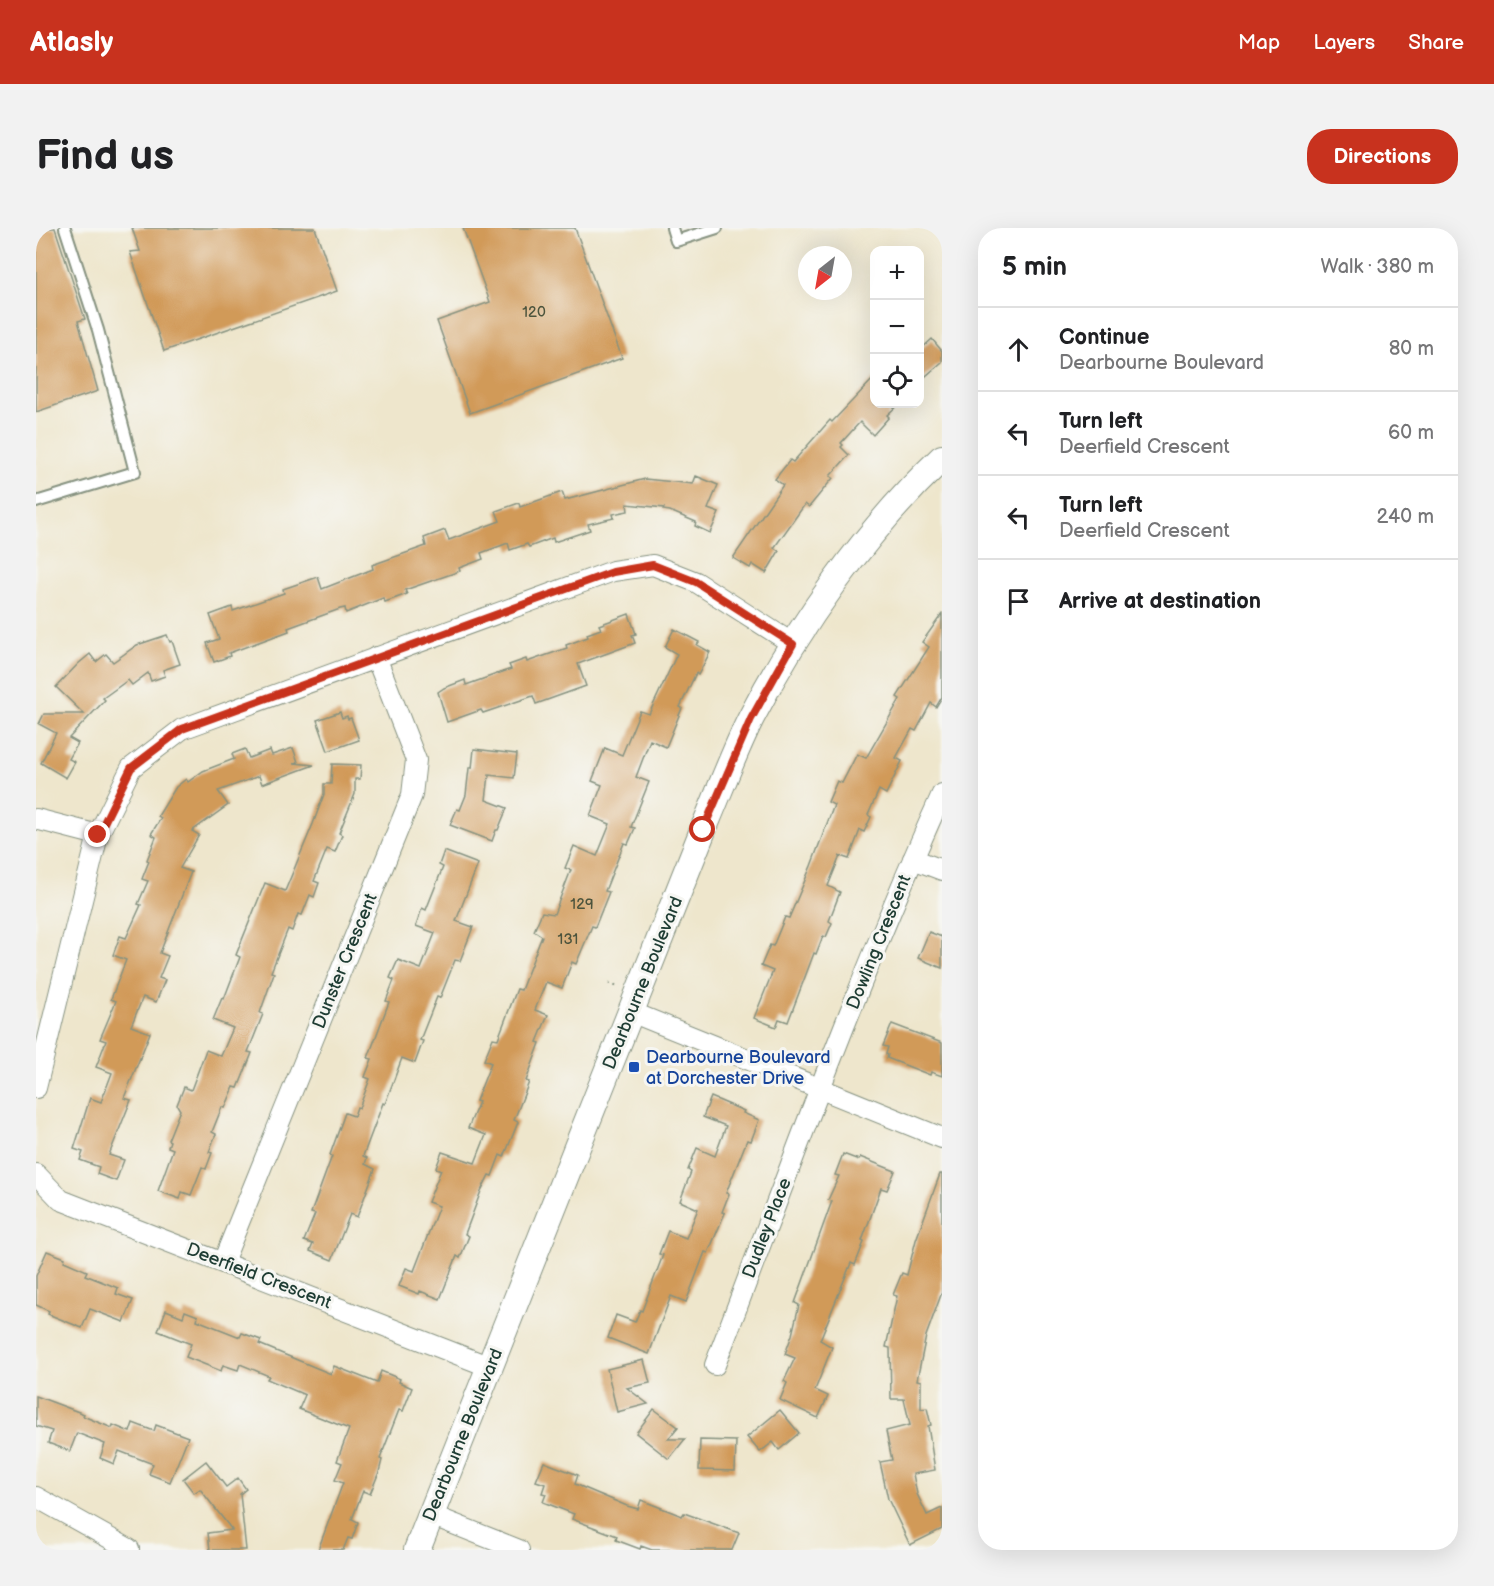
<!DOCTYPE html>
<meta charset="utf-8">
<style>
:root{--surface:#fff;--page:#f2f2f2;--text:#202124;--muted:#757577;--line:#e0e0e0;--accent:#c8321e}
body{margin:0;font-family:"Balsamiq Sans",sans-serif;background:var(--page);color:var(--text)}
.controls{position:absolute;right:18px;top:18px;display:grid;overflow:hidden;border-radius:12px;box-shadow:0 6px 24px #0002}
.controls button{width:54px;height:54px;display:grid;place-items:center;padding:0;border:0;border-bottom:2px solid var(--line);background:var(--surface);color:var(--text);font:30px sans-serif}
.compass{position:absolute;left:762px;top:18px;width:54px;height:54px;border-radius:50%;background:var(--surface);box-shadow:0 6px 24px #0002;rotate:211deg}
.stop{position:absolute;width:18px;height:18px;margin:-14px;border:4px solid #c8321e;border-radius:50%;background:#fff}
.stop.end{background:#c8321e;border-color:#fff;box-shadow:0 2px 6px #0008}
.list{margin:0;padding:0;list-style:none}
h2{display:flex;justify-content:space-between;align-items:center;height:78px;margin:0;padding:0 24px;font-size:26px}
h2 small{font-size:20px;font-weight:400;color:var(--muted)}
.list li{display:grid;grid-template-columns:39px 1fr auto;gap:18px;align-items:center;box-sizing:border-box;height:84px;padding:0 24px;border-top:2px solid var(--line)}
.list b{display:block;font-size:22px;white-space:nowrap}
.list p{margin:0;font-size:20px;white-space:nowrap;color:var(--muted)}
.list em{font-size:20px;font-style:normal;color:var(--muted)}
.icon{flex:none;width:33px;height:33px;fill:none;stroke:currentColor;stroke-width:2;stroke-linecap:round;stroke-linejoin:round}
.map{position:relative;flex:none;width:906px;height:1322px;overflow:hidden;border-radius:24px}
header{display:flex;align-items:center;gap:36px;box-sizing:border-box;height:84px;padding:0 30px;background:var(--accent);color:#fff}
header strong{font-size:28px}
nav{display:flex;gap:33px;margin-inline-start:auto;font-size:21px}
.intro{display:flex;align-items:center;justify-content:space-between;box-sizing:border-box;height:144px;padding:0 36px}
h1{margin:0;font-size:42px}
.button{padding:15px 27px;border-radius:24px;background:var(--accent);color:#fff;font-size:21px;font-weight:700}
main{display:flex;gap:36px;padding:0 36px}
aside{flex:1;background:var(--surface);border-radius:24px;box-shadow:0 6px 24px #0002}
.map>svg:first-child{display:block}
</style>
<header>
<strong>Atlasly</strong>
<nav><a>Map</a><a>Layers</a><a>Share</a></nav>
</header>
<div class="intro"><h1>Find us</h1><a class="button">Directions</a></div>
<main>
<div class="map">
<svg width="906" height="1322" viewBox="0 0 906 1322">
<rect width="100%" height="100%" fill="#f6f6f2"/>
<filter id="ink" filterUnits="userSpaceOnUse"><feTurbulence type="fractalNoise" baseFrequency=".0167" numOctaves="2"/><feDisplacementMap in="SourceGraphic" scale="12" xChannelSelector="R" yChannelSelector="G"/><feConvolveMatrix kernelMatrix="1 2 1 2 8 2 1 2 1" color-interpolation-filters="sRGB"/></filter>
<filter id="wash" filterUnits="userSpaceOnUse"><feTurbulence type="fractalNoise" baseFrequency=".008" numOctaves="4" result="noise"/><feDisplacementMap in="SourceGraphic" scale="24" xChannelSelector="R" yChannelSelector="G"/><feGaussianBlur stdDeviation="1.35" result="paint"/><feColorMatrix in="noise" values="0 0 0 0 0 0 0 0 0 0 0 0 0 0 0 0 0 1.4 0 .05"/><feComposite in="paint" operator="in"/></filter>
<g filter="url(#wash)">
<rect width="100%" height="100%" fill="#eee6cc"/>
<g id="blocks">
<g fill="#d19a58">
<path d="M0,0H19L49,91L42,93L62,163L0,184Z"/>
<path d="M96,0H279L301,63L128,123L94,24L104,23Z"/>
<path d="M427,0H539L586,130L434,185L401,93L454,74Z"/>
<path d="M896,111L906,123V134L884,153V122Z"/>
<path d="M838,150V176H863L851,187L853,189L837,207L824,194L805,215L807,217L805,219L813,227L794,248L797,250L773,279L769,276L738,320L743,323L730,345L716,336L714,340L697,330L747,257L739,251L754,232L757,234L794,192L796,194Z"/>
<path d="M660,248L682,257L672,281L683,285L674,305L659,298L660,294L634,283L627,282L628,280L591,276L592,283L577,286L578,290L552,296L554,302L518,314L517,310L493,319L491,316L474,322L472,315L445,325L447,331L423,340L424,343L369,362L371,366L349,374L347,370L310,385L309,380L304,381L252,400L253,403L193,425L194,428L178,434L171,415L183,411L174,387L196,379L197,383L248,365L247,361L282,349L286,361L337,341L336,337L390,318L388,310L409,302L413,312L464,293L460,283L483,275L484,279L526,264L529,272L609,251L657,256Z"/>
<path d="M593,386L600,406L596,407L599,415L542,436L550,458L500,476L497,468L447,485L445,482L411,494L402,464L408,460L429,452L430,457L475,441L473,437L490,431L491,434L531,420L530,417L552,409L551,406L565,401L563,397Z"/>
<path d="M906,386V469L900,479L895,475L880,503L876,501L860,530L866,533L850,566L843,562L832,587L835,589L828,604L824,602L813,631L804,628L792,658L804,664L793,693L796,695L790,709L787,708L780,726L778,725L752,794L743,791L740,799L718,790L737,743L725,738L734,717L737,718L749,689L753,690L775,638L798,577L792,574L801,553L806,555L821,526L830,530L864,471L861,469L893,419L886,414Z"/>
<path d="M638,401L663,414L661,417L674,424L662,447L660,445L644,479L646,480L630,519L614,512L600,549L613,554L595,599L599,600L592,616L588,615L569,663L573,664L559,699L556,698L540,736L536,734L526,760L510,754L499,782L512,787L501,814L504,815L490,853L493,854L478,892L482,894L468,929L464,927L456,948L453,947L445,963L429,1006L433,1008L424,1030L421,1028L404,1071L384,1063L383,1066L363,1058L370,1040L378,1043L403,978L392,974L405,942L400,940L406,924L439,935L450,907L432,900L443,874L440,873L455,835L448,832L457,810L462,811L481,761L485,762L506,708L498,703L506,684L518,686L535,642L529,640L538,618L561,628L574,596L554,588L566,557L556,553L569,520L586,527L604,483L613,486L641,426L629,419Z"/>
<path d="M131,407L134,414L136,413L144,436L127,442L129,448L115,453L112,445L96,457L92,452L67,470L69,472L33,510L42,515L33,531L39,534L30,550L5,535L20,505L3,496L8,486H48L20,459L42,436L54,426L60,434L70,426L77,434L101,417Z"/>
<path d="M304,484L306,490L311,488L312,491L315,490L323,512L292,523L281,492Z"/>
<path d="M257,520L262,534L258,535L278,537L226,556L223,548L182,563L192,577L156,603L163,607L144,640L155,644L124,725L132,728L123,750L129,752L120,774L107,769L95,798L114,805L88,870L95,872L73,927L88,932L80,953L61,946L63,939L44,932L47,924L38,921L54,870L65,874L76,845L60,839L70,813L64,811L80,773L75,771L90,732L77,727L84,708L90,710L105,677L102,676L112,653L106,651L113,633L111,632L120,609L115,606L125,590L122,588L140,559L150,551L152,554L167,543L198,531L196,526L209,521L213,530L234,522L236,527Z"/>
<path d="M438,521L481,526L478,550L453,547L450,572L471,580L462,602H460L456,613L414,597L421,581L424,582L430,567L433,540H436Z"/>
<path d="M296,536L325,537L324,551H319V566L303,605L306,607L299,624L291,621L278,653L283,655L278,669L274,667L266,687L262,686L256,703L252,701L235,744L238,745L224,785L227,786L212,824L216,825L202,860L198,859L189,880L186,879L176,904L180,906L173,924L176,925L170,941L166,939L155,967L146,964L144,971L122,963L137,921L132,919L134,913L132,912L144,882L141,877L148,859L155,862L170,822L185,828L197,800L177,792L186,770L188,771L204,729L200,727L229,655L249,663L277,596L288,566V556H295Z"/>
<path d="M408,623L442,636L420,693L437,699L424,733L419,732L404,770L401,769L384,812L387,813L379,835L366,830L349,876L347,875L327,928L331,930L329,936L339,941L321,989L314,986L296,1032L274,1023L277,1016L268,1013L279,986L275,985L296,928L294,927L309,885L318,888L321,879L323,880L334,851L329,849L336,831L332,830L353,774L350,773L358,752L354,750L362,732L385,741L399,705L380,698L386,680L390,682L407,639L403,637Z"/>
<path d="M893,704L906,709V740L882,730Z"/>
<path d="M856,796L906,815V848L895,844L894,847L851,830L852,827L850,826L852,819L847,818Z"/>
<path d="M675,869L708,883L707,885L723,892L715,913L711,912L690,965L693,966L686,984L689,985L672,1025L669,1024L650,1074L635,1068L613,1126L572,1110L580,1087L599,1094L604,1082L606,1083L627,1027L623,1026L632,1003L650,1010L662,981L644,973L655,944L652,942L661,920L679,928L690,898L667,889Z"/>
<path d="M807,926L823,932L824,929L859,943L851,962L845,960L826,1013L828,1014L819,1037L815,1035L784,1112L796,1119L779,1162L792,1168L782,1190L744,1172L751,1155L748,1153L759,1130L749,1126L756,1107L763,1077L759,1075L796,973L792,972L803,948L799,947Z"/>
<path d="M904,946H906V1064L890,1108L881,1152L885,1153V1181L891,1180L895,1197L892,1198L899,1242L877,1246L881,1266L891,1287L906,1280V1301L874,1317L852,1271L844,1234L856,1232L850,1203L874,1197L868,1171H855L854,1120L850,1119L861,1068L857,1067L866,1045L871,1047L880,1012Z"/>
<path d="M11,1023L29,1030L28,1033L51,1043L49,1047L82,1060L80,1066L97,1072L88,1094L54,1081L46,1100L12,1086L13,1083L0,1077V1048Z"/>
<path d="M130,1082L147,1089L149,1083L162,1088L161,1092L204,1109L206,1105L225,1112L223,1116L295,1146L298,1138L341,1155L345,1143L364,1151L363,1154L376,1160L367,1183L363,1182L344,1231L346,1232L343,1244L334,1266L327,1263L316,1291L322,1294L316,1311L312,1310L307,1322H282L307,1255L299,1252L306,1235L301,1233L313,1201L263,1181L269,1167L231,1151L233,1148L204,1136L202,1142L187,1137L185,1143L150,1129L155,1116L122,1103Z"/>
<path d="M608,1132L614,1155L591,1160L612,1176L581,1184L571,1141Z"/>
<path d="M0,1168L48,1186L47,1188L76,1200L77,1197L94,1204L97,1195L118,1203L120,1197L152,1209L134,1254L113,1246L117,1236L83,1223L78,1236L64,1230L69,1216L41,1205L34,1223L12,1215L16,1203L0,1198Z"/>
<path d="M618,1181L642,1199L632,1211H649L633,1231L600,1205Z"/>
<path d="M744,1182L763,1205L743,1222L737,1214L724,1224L711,1209Z"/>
<path d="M664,1212L700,1213L699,1243L663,1242Z"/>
<path d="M170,1233L190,1259L202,1250L210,1261L204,1266L210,1322H174L172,1305L196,1302L164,1261L158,1265L147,1251Z"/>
<path d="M508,1234L542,1247L539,1256L591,1278L602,1281L605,1272L646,1288L648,1285L703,1305L696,1322H616L605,1318L604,1321L580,1312L581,1308L536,1291L538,1286L507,1274L510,1266L506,1265L509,1256L500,1253Z"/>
</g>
</g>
</g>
<g filter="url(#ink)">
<use href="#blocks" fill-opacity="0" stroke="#869280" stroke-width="1.5"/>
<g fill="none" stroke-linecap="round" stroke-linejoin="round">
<g stroke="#869280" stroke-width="14">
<g id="service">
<path d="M636,0L640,13L681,0"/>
<path d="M0,274L99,244L62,102L29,0"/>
</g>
</g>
<g stroke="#869280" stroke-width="22">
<g id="minor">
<path d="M0,591L62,607"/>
<path d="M877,631L906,642"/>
<path d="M595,784L906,910"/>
<path d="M0,860L62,607L95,540L146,501L577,343L617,337L660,354L757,416"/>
<path d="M0,946L25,972L454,1139"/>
<path d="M187,1034L376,567L380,532L340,429"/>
<path d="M679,1137C752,946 821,753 906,566"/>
<path d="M0,1269L93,1321"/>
<path d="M395,1287L483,1322"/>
</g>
</g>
<g stroke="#869280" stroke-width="28">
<path id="tertiary" d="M381,1322L667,602C683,565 697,526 715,490C762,398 831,301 906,230"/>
</g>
<path stroke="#869280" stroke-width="3" stroke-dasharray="1.5 4.5" stroke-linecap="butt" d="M573,755L583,759"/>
<use href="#service" stroke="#fff" stroke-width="10"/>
<use href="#minor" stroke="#fff" stroke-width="20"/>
<use href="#tertiary" stroke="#fff" stroke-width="26"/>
</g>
</g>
<g fill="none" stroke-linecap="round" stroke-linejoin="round" filter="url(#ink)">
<path stroke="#c8321e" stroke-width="8" d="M62,607L95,540L146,501L577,344L617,337L660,354L757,416L715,491L667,602"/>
</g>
<rect fill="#1a4fb4" stroke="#f6f6f2" stroke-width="2" x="592" y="833" width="12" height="12" rx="3"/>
<g text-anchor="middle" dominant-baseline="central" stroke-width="6" stroke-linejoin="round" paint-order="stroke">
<g font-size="15" fill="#4c543d">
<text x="498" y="84">120</text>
<text x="546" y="676">129</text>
<text x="532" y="711">131</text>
</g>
<g font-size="18" fill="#1f3d34" stroke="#f6f6f2">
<text transform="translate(843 714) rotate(-68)">Dowling Crescent</text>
<text transform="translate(309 733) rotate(-68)">Dunster Crescent</text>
<text transform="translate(607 755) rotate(-68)">Dearbourne Boulevard</text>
<text transform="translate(731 1000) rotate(-69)">Dudley Place</text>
<text transform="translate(223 1048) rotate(21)">Deerfield Crescent</text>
<text transform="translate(427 1207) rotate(-68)">Dearbourne Boulevard</text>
</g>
<g font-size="18" fill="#164399" stroke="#f6f6f2" text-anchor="start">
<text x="610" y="829">Dearbourne Boulevard<tspan x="610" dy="21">at Dorchester Drive</tspan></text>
</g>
</g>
</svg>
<div class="controls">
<button>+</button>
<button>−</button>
<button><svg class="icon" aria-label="locate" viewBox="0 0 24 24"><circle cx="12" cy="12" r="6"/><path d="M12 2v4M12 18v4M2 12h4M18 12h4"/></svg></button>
</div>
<svg class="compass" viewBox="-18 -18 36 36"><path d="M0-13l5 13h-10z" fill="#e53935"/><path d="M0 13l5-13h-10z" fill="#757577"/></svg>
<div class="stop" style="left:667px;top:602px"></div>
<div class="stop end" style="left:62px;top:607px"></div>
</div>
<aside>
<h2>5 min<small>Walk · 380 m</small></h2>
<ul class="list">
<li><svg class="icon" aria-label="ahead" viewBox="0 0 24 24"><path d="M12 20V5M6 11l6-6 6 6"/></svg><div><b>Continue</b><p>Dearbourne Boulevard</p></div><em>80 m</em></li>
<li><svg class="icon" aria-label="left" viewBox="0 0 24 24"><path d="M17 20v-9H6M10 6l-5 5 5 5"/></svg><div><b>Turn left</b><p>Deerfield Crescent</p></div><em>60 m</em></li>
<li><svg class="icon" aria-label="left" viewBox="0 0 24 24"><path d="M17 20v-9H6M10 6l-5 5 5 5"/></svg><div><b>Turn left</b><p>Deerfield Crescent</p></div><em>240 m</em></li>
<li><svg class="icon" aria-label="arrive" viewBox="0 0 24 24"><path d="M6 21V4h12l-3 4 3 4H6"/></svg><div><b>Arrive at destination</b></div></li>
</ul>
</aside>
</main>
